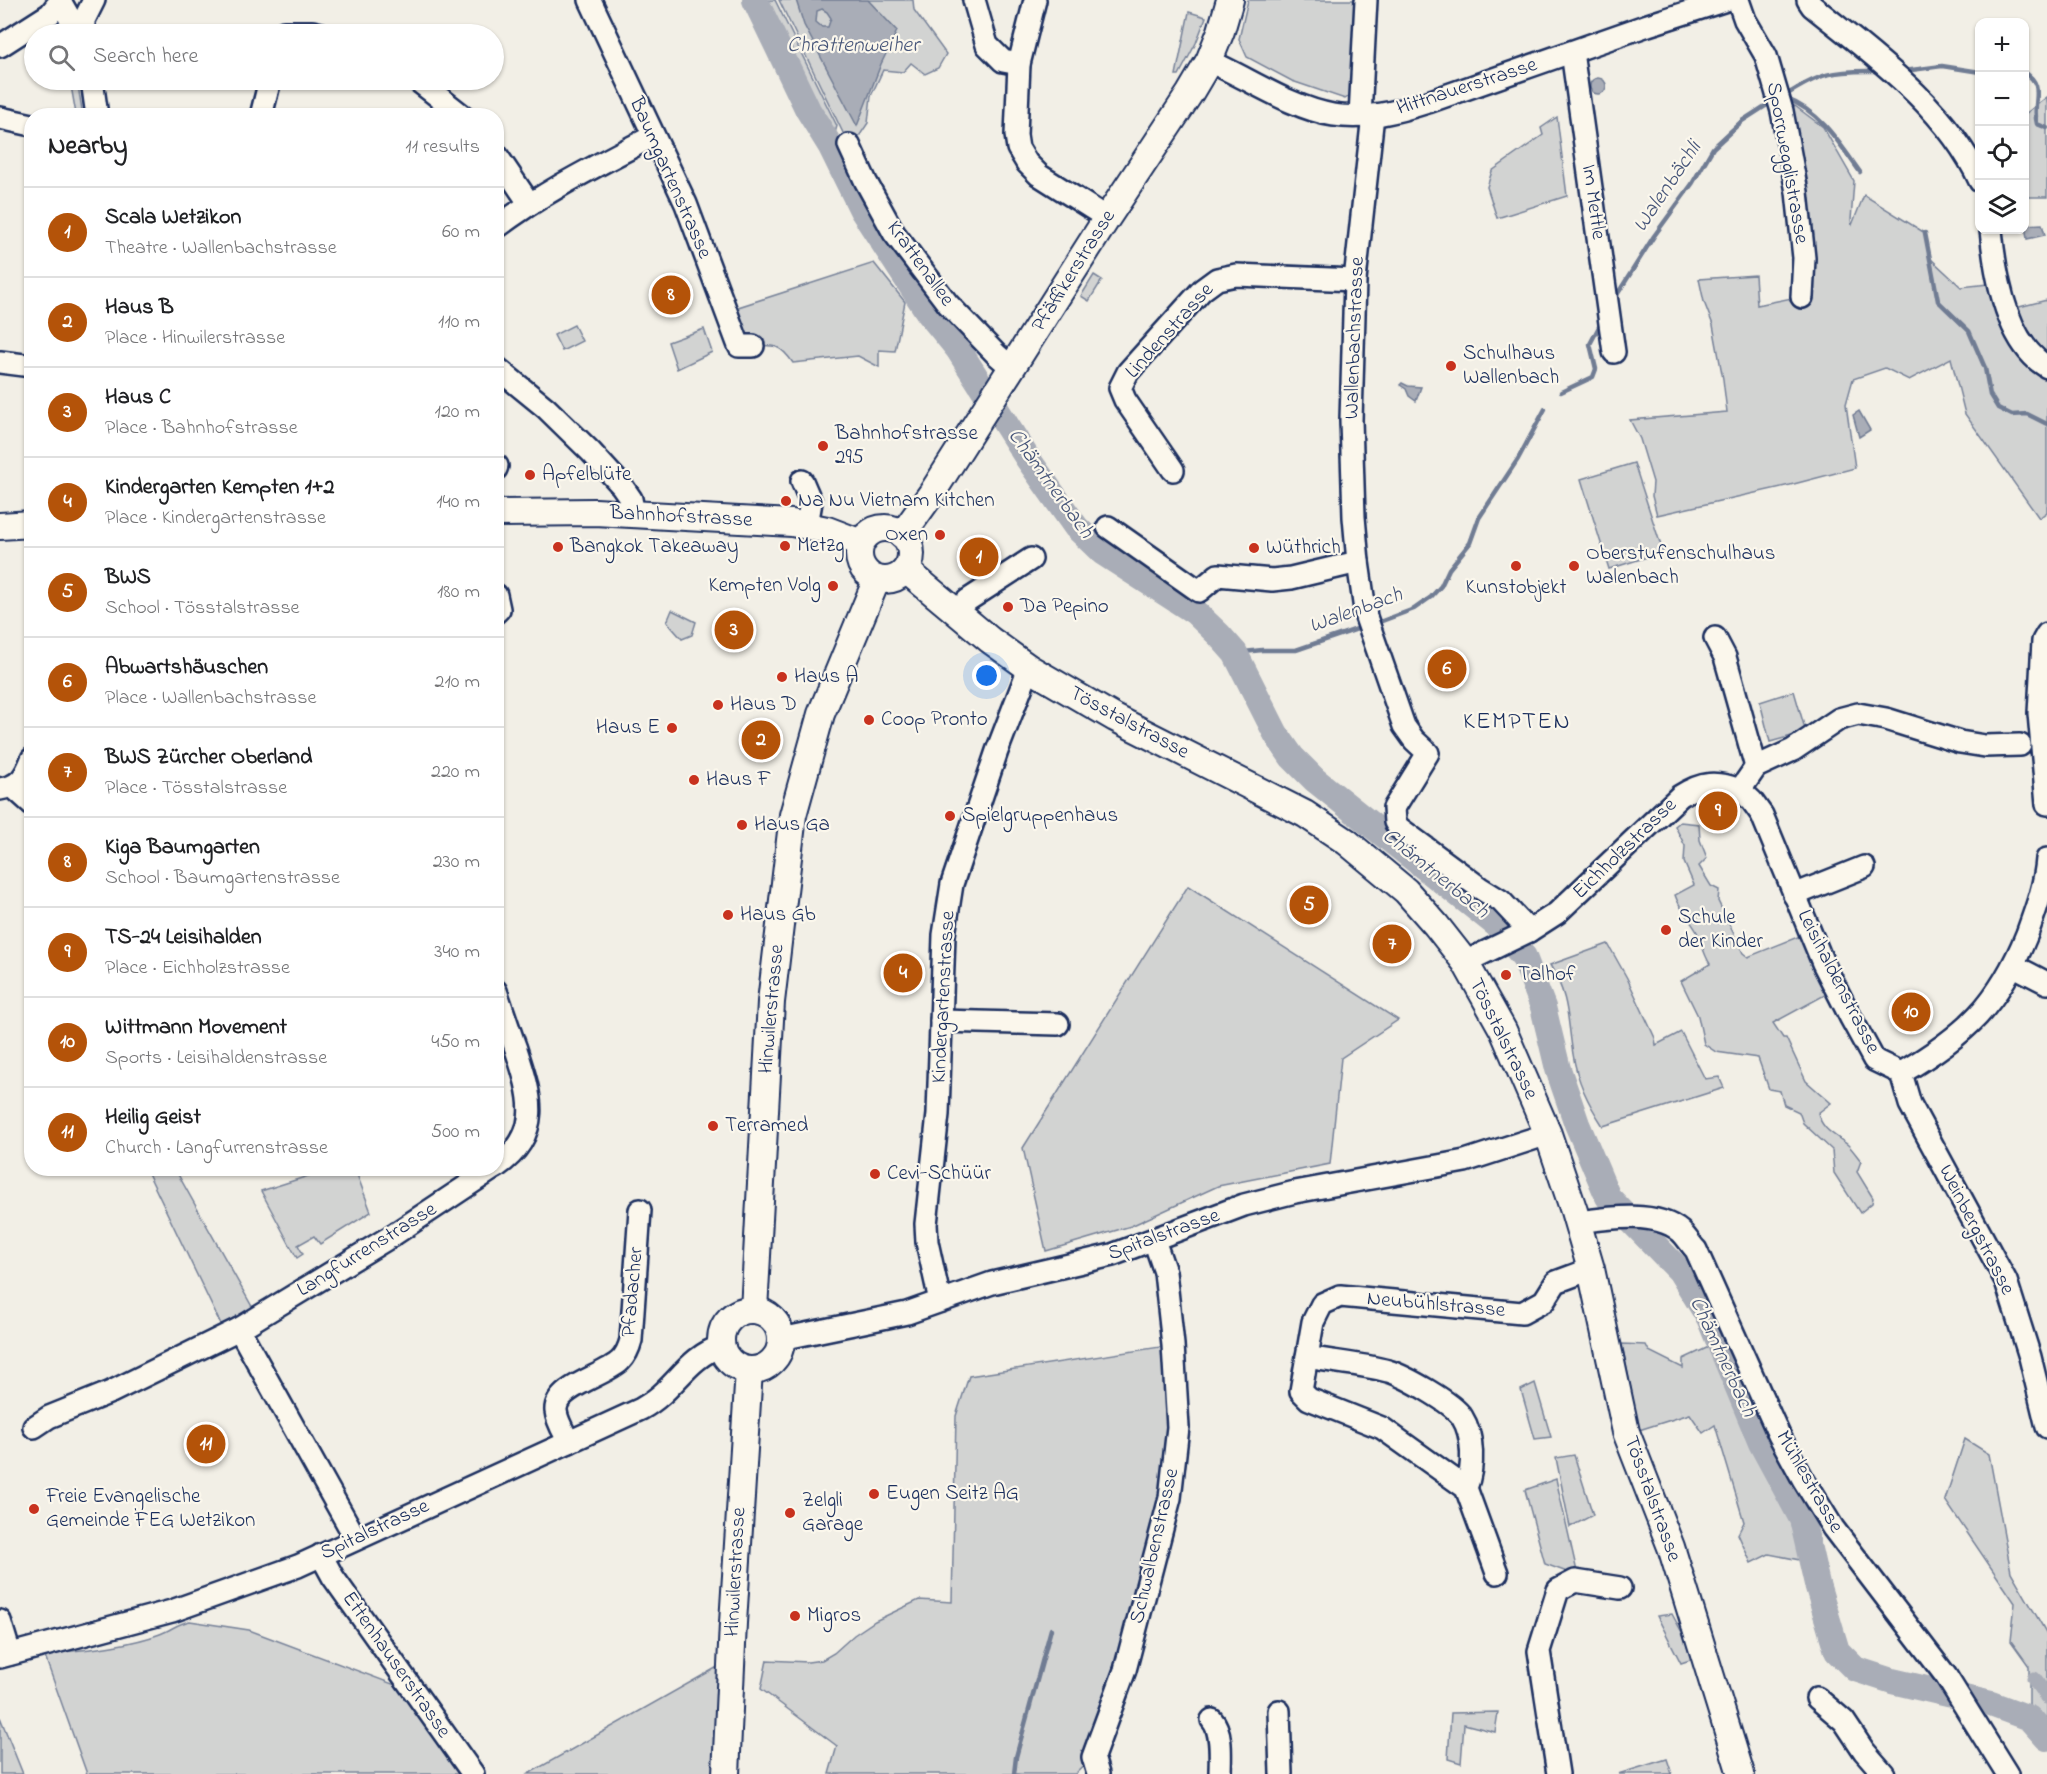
<!DOCTYPE html>
<meta charset="utf-8">
<style>
:root{--surface:#fff;--page:#f2f2f2;--text:#202124;--muted:#757577;--line:#e0e0e0;--accent:#b45309}
body{margin:0;font-family:"Indie Flower",sans-serif;background:var(--page);color:var(--text)}
.controls{position:absolute;right:18px;top:18px;display:grid;overflow:hidden;border-radius:12px;box-shadow:0 2px 4px #0004}
.controls button{width:54px;height:54px;display:grid;place-items:center;padding:0;border:0;border-bottom:2px solid var(--line);background:var(--surface);color:var(--text);font:30px sans-serif}
.you{position:absolute;left:987px;top:676px;width:21px;height:21px;margin:-15px;border:4px solid #fff;border-radius:50%;background:#1a73e8;box-shadow:0 0 0 9px #1a73e833}
.badge{display:grid;place-items:center;width:39px;height:39px;border-radius:50%;background:var(--accent);color:#fff;font-size:20px;font-weight:700}
.pin{position:absolute;translate:-50% -50%;border:3px solid #fff;box-shadow:0 2px 6px #0006}
.list{margin:0;padding:0;list-style:none}
h2{display:flex;justify-content:space-between;align-items:center;height:78px;margin:0;padding:0 24px;font-size:26px}
h2 small{font-size:20px;font-weight:400;color:var(--muted)}
.list li{display:grid;grid-template-columns:39px 1fr auto;gap:18px;align-items:center;box-sizing:border-box;height:90px;padding:0 24px;border-top:2px solid var(--line)}
.list b{display:block;font-size:22px;white-space:nowrap}
.list p{margin:0;font-size:20px;white-space:nowrap;color:var(--muted)}
.list em{font-size:20px;font-style:normal;color:var(--muted)}
.icon{flex:none;width:33px;height:33px;fill:none;stroke:currentColor;stroke-width:2;stroke-linecap:round;stroke-linejoin:round}
.map{position:relative;flex:none;width:2047px;height:1774px;overflow:hidden}
.search{position:absolute;background:var(--surface);box-shadow:0 2px 4px #0004;left:24px;top:24px;width:480px;height:66px;display:flex;align-items:center;gap:15px;box-sizing:border-box;padding:0 21px;border-radius:33px;color:var(--muted);font-size:22px}
.panel{position:absolute;background:var(--surface);box-shadow:0 2px 4px #0004;left:24px;top:108px;width:480px;height:1068px;border-radius:24px}
.map>svg:first-child{display:block}
</style>
<div class="map">
<svg width="2047" height="1774" viewBox="0 0 2047 1774">
<rect width="100%" height="100%" fill="#f2efe6"/>
<filter id="ink" filterUnits="userSpaceOnUse"><feTurbulence type="fractalNoise" baseFrequency=".0167" numOctaves="2"/><feDisplacementMap in="SourceGraphic" scale="12" xChannelSelector="R" yChannelSelector="G"/><feConvolveMatrix kernelMatrix="1 2 1 2 8 2 1 2 1" color-interpolation-filters="sRGB"/></filter>
<g filter="url(#ink)">
<g fill="#d2d3d2" stroke="#768198" stroke-width="1.5">
<path d="M755,0H775L837,126L831,147L808,110Z"/>
<path d="M779,0H913L914,10L946,54L938,68L925,74L911,63L903,72L883,70L871,96L868,123L854,144L846,139Z"/>
<path d="M1248,0H1366L1361,88L1345,99L1292,81L1247,57L1239,39Z"/>
<path d="M1189,12L1206,17L1196,43L1179,75H1176Z"/>
<path d="M70,80H77L82,110L81,115H68L76,114Z"/>
<path d="M2047,97V197H2025V114Z"/>
<path d="M1795,106L1823,127L1854,181L1851,220L1852,225L1864,195L1925,233L1930,258L1961,287L1998,283L2007,310L2047,300V512L2039,518L1965,414L1951,358L1909,380L1885,368L1853,379L1846,404L1855,468L1790,485L1657,515L1652,496L1653,482L1640,439L1630,420L1727,412L1723,379L1713,325L1704,302L1699,279L1755,275L1757,305L1802,296L1781,107Z"/>
<path d="M1557,117L1567,196L1497,218L1487,187L1492,171L1543,135L1541,128Z"/>
<path d="M874,263L905,302L895,351L879,350V367L858,356L793,363C781,345 774,344 753,346L726,311Z"/>
<path d="M1094,275L1102,280L1089,301L1081,296Z"/>
<path d="M574,325L582,341L562,351L554,335Z"/>
<path d="M704,329L712,352L677,369L668,342Z"/>
<path d="M1634,463L1663,552L1609,569L1581,479Z"/>
<path d="M672,610L696,622L692,635L682,639L667,622Z"/>
<path d="M1794,691L1805,729L1795,735L1770,742L1760,702Z"/>
<path d="M1680,822L1699,824L1700,840L1707,858L1699,866L1711,886L1719,890L1718,901L1743,953L1748,957L1810,932L1836,989L1773,1023L1783,1038H1786L1806,1081L1831,1103L1818,1113C1822,1131 1836,1135 1848,1145C1853,1150 1857,1156 1861,1161L1857,1172L1873,1198L1872,1203L1860,1213L1834,1173L1832,1150L1803,1123L1799,1112L1784,1105L1780,1091L1769,1089L1758,1058L1716,1052L1704,1044L1698,1016L1681,981L1710,964C1703,953 1702,943 1697,932C1690,919 1680,910 1675,895L1694,885L1684,862L1685,846L1675,826Z"/>
<path d="M1188,886L1398,1020L1341,1058L1330,1164L1218,1186L1131,1226L1046,1251L1023,1148Z"/>
<path d="M1608,944L1627,978L1655,1038L1656,1045L1681,1032L1705,1079L1719,1077L1724,1088L1603,1126C1588,1103 1577,1081 1573,1054C1567,1019 1570,998 1550,965Z"/>
<path d="M146,1169H175L255,1312L223,1329Z"/>
<path d="M330,1169H355L371,1212L320,1244L314,1236L298,1245L303,1254L297,1258L261,1191Z"/>
<path d="M1726,1339L1787,1470L1817,1524L1802,1534L1805,1561L1769,1554L1751,1563L1738,1534L1744,1522L1715,1425L1703,1433L1690,1414L1639,1430L1622,1344L1646,1345L1649,1351L1683,1368V1359Z"/>
<path d="M1173,1345L1178,1427L1093,1757L1075,1774H829L837,1746L761,1689L767,1660L808,1662L822,1660L834,1653L854,1635L875,1621L919,1600L952,1602L956,1416L969,1376Z"/>
<path d="M1535,1383L1551,1437L1535,1439L1521,1390Z"/>
<path d="M1965,1439L1989,1454L2011,1572L2047,1634V1738L2029,1718V1666L2011,1641L2015,1603L1945,1500Z"/>
<path d="M1574,1455L1593,1515L1570,1527L1556,1458Z"/>
<path d="M1556,1479L1578,1576L1545,1564L1525,1490Z"/>
<path d="M1672,1614L1696,1658L1681,1663L1657,1616Z"/>
<path d="M190,1621L249,1630L406,1689L465,1774H87L44,1654C80,1650 126,1647 160,1634C171,1630 178,1623 190,1621Z"/>
<path d="M721,1665L726,1774H528Z"/>
<path d="M1498,1712L1495,1732L1464,1724L1461,1763L1448,1759L1451,1713Z"/>
<path d="M0,1717L23,1774H0Z"/>
<path d="M1667,1759L1672,1774H1618Z"/>
</g>
<g fill="#a9adb7" stroke="#707b93" stroke-width="1.5" fill-rule="evenodd">
<path d="M796,0H868L897,31L881,64L857,126L804,25ZM822,9L827,12L831,18L828,27H822L816,22L817,11Z"/>
<circle cx="1598" cy="86" r="8"/>
<path d="M2042,224L2045,235L2027,239L2025,225Z"/>
<path d="M1402,383L1408,386L1421,387L1416,401L1409,396L1406,389L1400,385Z"/>
<path d="M1859,411L1870,430L1859,437L1853,415Z"/>
</g>
<g fill="none" stroke-linecap="round" stroke-linejoin="round">
<g stroke="#707b93" stroke-width="4.5">
<path d="M1904,71L1942,66L1980,72"/>
<path d="M2024,72C2047,86 2031,102 2037,124L2047,128"/>
<path d="M1783,97C1820,73 1833,70 1877,71"/>
<path d="M1787,99C1820,111 1840,144 1860,172"/>
<path d="M1925,233L1938,301L1969,331L1985,368L1990,395L1998,408L2012,415L2027,414L2047,424"/>
<path d="M1615,298L1654,236L1692,184L1713,148L1742,121L1773,101"/>
<path d="M1561,392L1593,377L1596,369L1590,344L1602,321"/>
<path d="M1374,624L1414,609L1431,597L1441,586L1449,569L1470,543L1479,518L1518,459L1545,409"/>
<path d="M1235,653L1262,650H1296L1363,627"/>
<path d="M1014,1774L1016,1757L1051,1629"/>
</g>
<path stroke="#a9adb7" stroke-width="15" d="M2034,1679L2047,1697"/>
<path stroke="#a9adb7" stroke-width="26" d="M755,0L808,110L831,147L862,210L928,312L958,349L1028,459L1076,527L1102,552L1195,612L1219,635L1235,653L1276,734L1292,757L1315,780L1497,925L1524,957L1543,1007L1558,1069L1577,1124L1608,1197L1680,1271L1709,1318L1761,1443L1802,1519L1817,1584L1837,1651L1855,1669L1892,1681L1991,1704L2029,1718L2047,1738"/>
<g stroke="#1b2f5e" stroke-width="26">
<g id="minor">
<path d="M590,0L686,204L739,346H753"/>
<path d="M974,0L987,45L1003,61L1019,64"/>
<path d="M1035,0L1019,64L1016,135L1018,148L1027,163L1039,175L1107,218"/>
<path d="M1738,0L1745,20L1766,56L1782,111L1797,192L1804,258L1802,297"/>
<path d="M1808,0L1812,6C1873,55 1946,107 1980,181"/>
<path d="M60,1L79,34"/>
<path d="M84,34V20L94,0"/>
<path d="M283,34L284,32H312L321,34"/>
<path d="M0,46L50,14L61,0"/>
<path d="M1572,52L1614,352"/>
<path d="M1209,61C1248,78 1291,108 1333,115C1366,120 1397,112 1428,102L1648,25L1726,0"/>
<path d="M92,80L97,116"/>
<path d="M417,80L463,116"/>
<path d="M1373,115L1355,280L1351,420L1354,517L1358,562L1366,617L1404,726L1414,740L1428,753L1394,808L1395,822L1399,828L1480,888L1501,901L1529,931"/>
<path d="M261,116L270,80"/>
<path d="M1360,116L1366,0"/>
<path d="M0,118L32,125"/>
<path d="M849,145L866,182L894,233L948,304L997,355L1012,368"/>
<path d="M496,154L529,203"/>
<path d="M496,228C546,190 598,165 653,136"/>
<path d="M1991,230C1995,273 2006,343 2047,367"/>
<path d="M0,362L32,366"/>
<path d="M496,367L546,408L591,452L622,486L631,499L634,514"/>
<path d="M496,469L497,466"/>
<path d="M1173,470L1125,400L1120,388L1128,372L1202,290L1217,279L1236,275L1355,280"/>
<path d="M802,481L811,502L807,525"/>
<path d="M1108,527L1199,591L1218,575L1272,580L1291,578L1358,562"/>
<path d="M496,595L499,609L496,612"/>
<path d="M956,611L968,600L1031,559"/>
<path d="M2047,634L2043,641L2039,713L2047,804"/>
<path d="M1715,638L1725,657L1756,767"/>
<path d="M13,787L32,804"/>
<path d="M0,789C20,786 25,777 32,759"/>
<path d="M1740,790L1752,801L1762,815L1823,963L1851,1018L1874,1060L1901,1073C1966,1035 1999,1004 2027,934C2036,909 2045,885 2047,859"/>
<path d="M1794,895L1864,867"/>
<path d="M1465,962L1529,931L1557,913L1680,796C1702,782 1716,781 1740,790L1756,767L1793,750L1839,719L1858,714L1886,719L1960,742L1985,746L2020,745"/>
<path d="M2014,966L2047,983"/>
<path d="M496,991C503,1011 509,1030 516,1049C531,1095 544,1134 496,1167"/>
<path d="M941,1021L1058,1024"/>
<path d="M1901,1073L1910,1104L2006,1281L2030,1357L2047,1427"/>
<path d="M1577,1222C1607,1218 1656,1210 1680,1231C1686,1236 1690,1244 1696,1250L1779,1435L1803,1479L1833,1528L1946,1676L2007,1774"/>
<path d="M940,1301L927,1242L926,1224L938,1114L944,935L952,884L997,751L1029,668"/>
<path d="M239,1329L356,1539"/>
<path d="M781,1339L907,1313L992,1283L1112,1255L1244,1205L1295,1192L1465,1161L1548,1134"/>
<path d="M1307,1357C1334,1362 1362,1364 1388,1371C1405,1376 1453,1403 1462,1417C1474,1436 1474,1468 1466,1488"/>
<path d="M34,1427L49,1417L111,1392L239,1329L390,1237L494,1168"/>
<path d="M569,1442C564,1432 557,1422 556,1411C554,1387 604,1376 620,1361C626,1355 629,1348 631,1340L640,1210"/>
<path d="M321,1555L333,1577L473,1774"/>
<path d="M1497,1573L1466,1488L1382,1428L1309,1399L1301,1391L1313,1322L1322,1304L1340,1296L1522,1313L1544,1301L1556,1282L1591,1269"/>
<path d="M0,1621L10,1654"/>
<path d="M0,1657L172,1611L298,1566L641,1409C675,1391 686,1357 722,1346"/>
<path d="M1817,1698L1844,1721L1864,1751L1884,1774"/>
<path d="M1279,1711L1281,1774"/>
<path d="M1212,1720C1223,1732 1220,1759 1220,1774"/>
<path d="M1098,1774L1093,1757L1125,1670L1170,1498L1178,1427L1173,1345L1165,1272L1154,1240"/>
<path d="M1558,1774L1539,1651L1558,1590L1575,1581L1620,1588"/>
</g>
</g>
<g stroke="#1b2f5e" stroke-width="30">
<g id="major">
<path d="M496,513L595,512L792,523L827,530L861,543"/>
<path d="M0,526L32,524"/>
<circle cx="885" cy="554" r="26"/>
<path d="M902,535L932,493L1107,218L1190,93L1209,61L1221,31L1230,0"/>
<path d="M906,570L990,640L1029,668L1115,718L1305,814L1347,842L1406,891L1436,925L1465,962L1503,1030L1548,1134L1574,1211L1591,1269L1626,1432L1671,1547L1741,1774"/>
<path d="M754,1310L771,1002L793,815L821,714L877,579"/>
<circle cx="751" cy="1340" r="30"/>
<path d="M726,1774L733,1623L749,1370"/>
</g>
</g>
<use href="#minor" stroke="#fbf7ec" stroke-width="21"/>
<use href="#major" stroke="#fbf7ec" stroke-width="26"/>
</g>
</g>
<g fill="#c8321e" stroke="#fbf7ec" stroke-width="2">
<circle cx="1451" cy="366" r="6"/>
<circle cx="823" cy="446" r="6"/>
<circle cx="530" cy="475" r="6"/>
<circle cx="786" cy="501" r="6"/>
<circle cx="940" cy="535" r="6"/>
<circle cx="785" cy="546" r="6"/>
<circle cx="558" cy="547" r="6"/>
<circle cx="1254" cy="548" r="6"/>
<circle cx="1516" cy="566" r="6"/>
<circle cx="1574" cy="566" r="6"/>
<circle cx="833" cy="586" r="6"/>
<circle cx="1008" cy="607" r="6"/>
<circle cx="782" cy="677" r="6"/>
<circle cx="718" cy="705" r="6"/>
<circle cx="869" cy="720" r="6"/>
<circle cx="672" cy="728" r="6"/>
<circle cx="694" cy="780" r="6"/>
<circle cx="950" cy="816" r="6"/>
<circle cx="742" cy="825" r="6"/>
<circle cx="728" cy="915" r="6"/>
<circle cx="1666" cy="930" r="6"/>
<circle cx="1506" cy="975" r="6"/>
<circle cx="713" cy="1126" r="6"/>
<circle cx="875" cy="1174" r="6"/>
<circle cx="874" cy="1494" r="6"/>
<circle cx="34" cy="1509" r="6"/>
<circle cx="790" cy="1513" r="6"/>
<circle cx="795" cy="1616" r="6"/>
</g>
<g text-anchor="middle" dominant-baseline="central" stroke-width="4.5" stroke-linejoin="round" paint-order="stroke">
<g font-size="21" fill="#1b2f5e" stroke="#fbf7ec">
<text transform="translate(1467 87) rotate(-18)">Hittnauerstrasse</text>
<text transform="translate(1787 163) rotate(80)">Sporrwegglistrasse</text>
<text transform="translate(670 178) rotate(66)">Baumgartenstrasse</text>
<text transform="translate(1593 202) rotate(82)">Im Mettle</text>
<text transform="translate(920 264) rotate(54)">Krattenallee</text>
<text transform="translate(1074 271) rotate(-58)">Pfäffikerstrasse</text>
<text transform="translate(1170 331) rotate(-48)">Lindenstrasse</text>
<text transform="translate(1355 338) rotate(-88)">Wallenbachstrasse</text>
<text transform="translate(681 517) rotate(3)">Bahnhofstrasse</text>
<text transform="translate(1129 723) rotate(28)">Tösstalstrasse</text>
<text transform="translate(1625 849) rotate(-44)">Eichholzstrasse</text>
<text transform="translate(1838 982) rotate(63)">Leisihaldenstrasse</text>
<text transform="translate(944 997) rotate(-87)">Kindergartenstrasse</text>
<text transform="translate(772 1009) rotate(-85)">Hinwilerstrasse</text>
<text transform="translate(1503 1039) rotate(64)">Tösstalstrasse</text>
<text transform="translate(1976 1230) rotate(63)">Weinbergstrasse</text>
<text transform="translate(1164 1235) rotate(-20)">Spitalstrasse</text>
<text transform="translate(367 1250) rotate(-32)">Langfurrenstrasse</text>
<text transform="translate(633 1292) rotate(-85)">Pfadacher</text>
<text transform="translate(1436 1305) rotate(5)">Neubühlstrasse</text>
<text transform="translate(1809 1482) rotate(60)">Mühlestrasse</text>
<text transform="translate(1652 1499) rotate(70)">Tösstalstrasse</text>
<text transform="translate(375 1530) rotate(-25)">Spitalstrasse</text>
<text transform="translate(1155 1546) rotate(-77)">Schwalbenstrasse</text>
<text transform="translate(736 1572) rotate(-87)">Hinwilerstrasse</text>
<text transform="translate(396 1665) rotate(55)">Ettenhauserstrasse</text>
</g>
<g font-size="21" fill="#1b2f5e" stroke="#fbf7ec" text-anchor="start">
<text x="1463" y="354">Schulhaus<tspan x="1463" dy="24">Wallenbach</tspan></text>
<text x="835" y="434">Bahnhofstrasse<tspan x="835" dy="24">295</tspan></text>
<text x="542" y="475">Apfelblüte</text>
<text x="798" y="501">Na Nu Vietnam Kitchen</text>
<text x="928" y="535" text-anchor="end">Oxen</text>
<text x="797" y="546">Metzg</text>
<text x="570" y="547">Bangkok Takeaway</text>
<text x="1266" y="548">Wüthrich</text>
<text x="1586" y="554">Oberstufenschulhaus<tspan x="1586" dy="24">Walenbach</tspan></text>
<text x="821" y="586" text-anchor="end">Kempten Volg</text>
<text x="1516" y="588" text-anchor="middle">Kunstobjekt</text>
<text x="1020" y="607">Da Pepino</text>
<text x="794" y="677">Haus A</text>
<text x="730" y="705">Haus D</text>
<text x="881" y="720">Coop Pronto</text>
<text x="660" y="728" text-anchor="end">Haus E</text>
<text x="706" y="780">Haus F</text>
<text x="962" y="816">Spielgruppenhaus</text>
<text x="754" y="825">Haus Ga</text>
<text x="740" y="915">Haus Gb</text>
<text x="1678" y="918">Schule<tspan x="1678" dy="24">der Kinder</tspan></text>
<text x="1518" y="975">Talhof</text>
<text x="725" y="1126">Terramed</text>
<text x="887" y="1174">Cevi-Schüür</text>
<text x="886" y="1494">Eugen Seitz AG</text>
<text x="46" y="1497">Freie Evangelische<tspan x="46" dy="24">Gemeinde FEG Wetzikon</tspan></text>
<text x="802" y="1501">Zelgli<tspan x="802" dy="24">Garage</tspan></text>
<text x="807" y="1616">Migros</text>
</g>
<g font-size="22" font-style="italic" fill="#465579" stroke="#fbf7ec">
<text x="853" y="46">Chrattenweiher</text>
<text transform="translate(1668 187) rotate(-56)">Walenbächli</text>
<text transform="translate(1050 484) rotate(54)">Chämtnerbach</text>
<text transform="translate(1356 611) rotate(-20)">Walenbach</text>
<text transform="translate(1435 874) rotate(39)">Chämtnerbach</text>
<text transform="translate(1722 1357) rotate(65)">Chämtnerbach</text>
</g>
<g font-size="24" letter-spacing="1.5" fill="#1b2f5e" stroke="#fbf7ec">
<text x="1517" y="722">KEMPTEN</text>
</g>
</g>
</svg>
<div class="controls">
<button>+</button>
<button>−</button>
<button><svg class="icon" aria-label="locate" viewBox="0 0 24 24"><circle cx="12" cy="12" r="6"/><path d="M12 2v4M12 18v4M2 12h4M18 12h4"/></svg></button>
<button><svg class="icon" aria-label="layers" viewBox="0 0 24 24"><path d="M12 4l9 5-9 5-9-5zM3 14l9 5 9-5"/></svg></button>
</div>
<div class="you"></div>
<div class="pin badge" style="left:979px;top:557px">1</div>
<div class="pin badge" style="left:761px;top:740px">2</div>
<div class="pin badge" style="left:734px;top:630px">3</div>
<div class="pin badge" style="left:903px;top:973px">4</div>
<div class="pin badge" style="left:1309px;top:905px">5</div>
<div class="pin badge" style="left:1447px;top:669px">6</div>
<div class="pin badge" style="left:1392px;top:944px">7</div>
<div class="pin badge" style="left:671px;top:295px">8</div>
<div class="pin badge" style="left:1718px;top:811px">9</div>
<div class="pin badge" style="left:1911px;top:1012px">10</div>
<div class="pin badge" style="left:206px;top:1444px">11</div>
<div class="search"><svg class="icon" aria-label="search" viewBox="0 0 24 24"><circle cx="10" cy="10" r="6"/><path d="M15 15l6 6"/></svg>Search here</div>
<section class="panel">
<h2>Nearby<small>11 results</small></h2>
<ul class="list">
<li><span class="badge">1</span><div><b>Scala Wetzikon</b><p>Theatre · Wallenbachstrasse</p></div><em>60 m</em></li>
<li><span class="badge">2</span><div><b>Haus B</b><p>Place · Hinwilerstrasse</p></div><em>110 m</em></li>
<li><span class="badge">3</span><div><b>Haus C</b><p>Place · Bahnhofstrasse</p></div><em>120 m</em></li>
<li><span class="badge">4</span><div><b>Kindergarten Kempten 1+2</b><p>Place · Kindergartenstrasse</p></div><em>140 m</em></li>
<li><span class="badge">5</span><div><b>BWS</b><p>School · Tösstalstrasse</p></div><em>180 m</em></li>
<li><span class="badge">6</span><div><b>Abwartshäuschen</b><p>Place · Wallenbachstrasse</p></div><em>210 m</em></li>
<li><span class="badge">7</span><div><b>BWS Zürcher Oberland</b><p>Place · Tösstalstrasse</p></div><em>220 m</em></li>
<li><span class="badge">8</span><div><b>Kiga Baumgarten</b><p>School · Baumgartenstrasse</p></div><em>230 m</em></li>
<li><span class="badge">9</span><div><b>TS-24 Leisihalden</b><p>Place · Eichholzstrasse</p></div><em>340 m</em></li>
<li><span class="badge">10</span><div><b>Wittmann Movement</b><p>Sports · Leisihaldenstrasse</p></div><em>450 m</em></li>
<li><span class="badge">11</span><div><b>Heilig Geist</b><p>Church · Langfurrenstrasse</p></div><em>500 m</em></li>
</ul>
</section>
</div>
